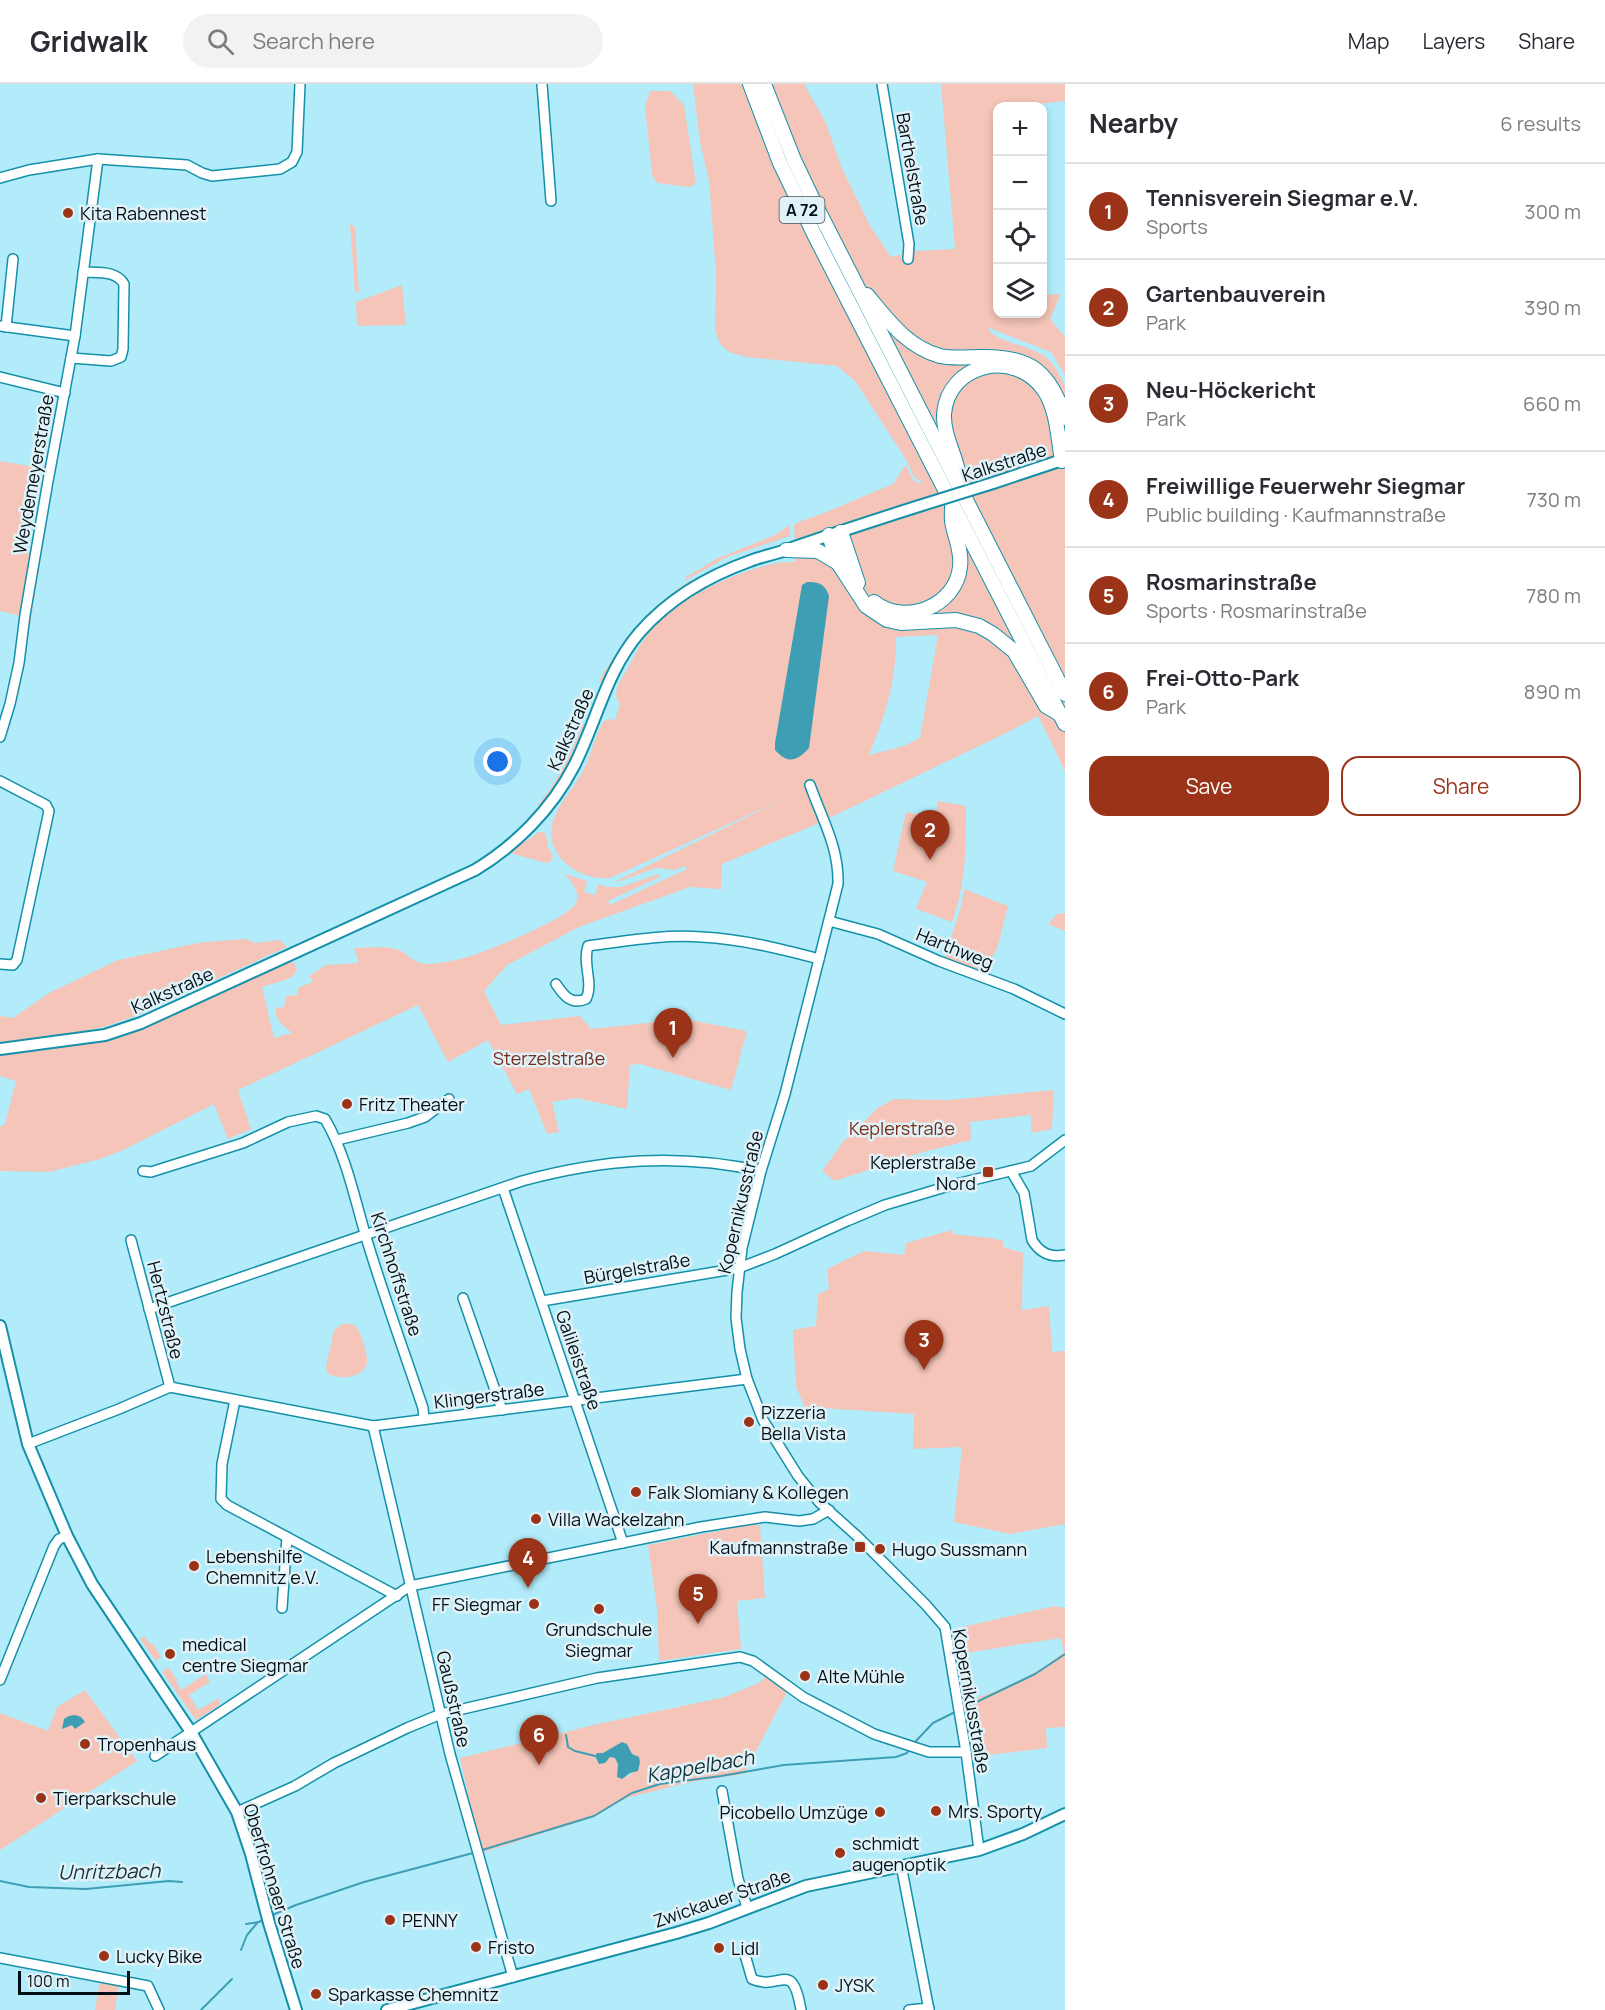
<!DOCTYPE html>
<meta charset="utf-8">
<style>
:root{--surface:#fff;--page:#f2f2f3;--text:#2b2b33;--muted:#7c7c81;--line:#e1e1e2;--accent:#9b3318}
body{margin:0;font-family:Manrope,sans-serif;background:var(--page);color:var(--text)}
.controls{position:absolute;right:18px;top:18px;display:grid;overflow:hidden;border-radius:12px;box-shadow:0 3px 9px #0003}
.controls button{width:54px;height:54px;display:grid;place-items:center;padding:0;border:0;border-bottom:2px solid var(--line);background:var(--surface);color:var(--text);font:30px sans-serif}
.scale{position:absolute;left:18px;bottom:15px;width:112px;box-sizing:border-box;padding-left:6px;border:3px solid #000f15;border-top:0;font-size:16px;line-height:21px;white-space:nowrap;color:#000f15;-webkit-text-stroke:4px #e0f2f7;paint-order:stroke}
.you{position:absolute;left:498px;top:678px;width:21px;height:21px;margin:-15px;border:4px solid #fff;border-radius:50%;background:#1a73e8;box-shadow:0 0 0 9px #1a73e833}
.badge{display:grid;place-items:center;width:39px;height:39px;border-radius:50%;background:var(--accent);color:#fff;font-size:20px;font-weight:700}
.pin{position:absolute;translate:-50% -50px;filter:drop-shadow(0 2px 3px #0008)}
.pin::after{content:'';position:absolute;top:32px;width:21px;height:18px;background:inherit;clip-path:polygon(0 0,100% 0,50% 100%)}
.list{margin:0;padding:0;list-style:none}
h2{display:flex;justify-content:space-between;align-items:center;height:78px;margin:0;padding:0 24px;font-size:26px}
h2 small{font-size:20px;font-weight:400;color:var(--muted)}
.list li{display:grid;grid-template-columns:39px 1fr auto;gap:18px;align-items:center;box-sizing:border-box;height:96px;padding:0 24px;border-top:2px solid var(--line)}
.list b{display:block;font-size:22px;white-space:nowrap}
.list p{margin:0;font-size:20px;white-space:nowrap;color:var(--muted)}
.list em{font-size:20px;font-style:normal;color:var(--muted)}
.actions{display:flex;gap:12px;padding:18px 24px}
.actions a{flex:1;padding:14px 0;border:2px solid var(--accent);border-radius:18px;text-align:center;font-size:21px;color:var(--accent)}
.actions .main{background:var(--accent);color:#fff}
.icon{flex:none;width:33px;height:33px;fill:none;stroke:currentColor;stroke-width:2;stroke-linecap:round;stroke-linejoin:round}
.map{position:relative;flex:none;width:1065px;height:1926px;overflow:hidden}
header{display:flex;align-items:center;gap:36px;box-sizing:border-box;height:84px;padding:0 30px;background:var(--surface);border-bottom:2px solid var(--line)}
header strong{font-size:28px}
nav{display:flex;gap:33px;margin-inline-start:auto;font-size:21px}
.search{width:420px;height:54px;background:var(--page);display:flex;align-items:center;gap:15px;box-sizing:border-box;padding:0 21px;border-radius:33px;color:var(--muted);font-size:22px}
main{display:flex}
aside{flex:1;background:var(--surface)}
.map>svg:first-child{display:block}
</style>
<header>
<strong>Gridwalk</strong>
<div class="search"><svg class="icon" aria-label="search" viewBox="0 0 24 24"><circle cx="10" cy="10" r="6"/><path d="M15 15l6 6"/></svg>Search here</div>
<nav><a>Map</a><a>Layers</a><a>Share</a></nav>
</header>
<main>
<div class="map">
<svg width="1065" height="1926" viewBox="0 0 1065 1926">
<rect width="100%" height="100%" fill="#b2ecfb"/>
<g fill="#f4c5b8" fill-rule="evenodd">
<path d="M693,0H804L826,39L841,82L869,140L891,173L916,167L955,165L941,0H1065V17L1021,22H998L997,26L998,230H1042L1043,211L1061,210L1050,235L1065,253V291L1051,268L994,246L989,242L990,248C1007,262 1035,261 1050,277C1057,284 1061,294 1065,302V687L1038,632L1008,648L819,739L722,780L721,805L690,803L579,843L507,881L484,907L501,941L580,932L591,945L685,935L747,947L731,1006L640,980L630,981L627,1025L576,1014L552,1018L559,1048L547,1050L529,1005L517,1010L488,956L448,978L418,921L238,1006L251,1045L228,1055L214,1020L121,1067L100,1075L49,1088L0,1087V1043L5,1040L16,997L0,992V969L144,943L288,878L295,879L297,886L293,892L285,896L262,903L274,954L292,949C284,942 274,936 276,924L284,923L286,912L297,911L299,903L313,898L309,892L326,881L359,879L354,864C367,864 383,862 395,865C409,868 411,880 428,880C443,879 459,876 474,871C492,865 569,834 576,819C581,808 571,798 565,790L587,797L584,808L595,811L599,800L607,803H621L659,790L660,793L608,817L610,821L687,785L685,782L674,786L656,784L617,798H614L786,714L610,794C577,797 539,768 555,732C562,715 576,701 584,685C591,670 595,653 603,638L608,635L615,636L620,620C611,609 620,597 626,587C632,577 637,565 644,555C670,518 733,487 777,479C783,478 789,479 796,477L794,442L796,439L824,429L893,400C898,395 902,384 906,381L913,396L920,400L922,398L914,393L907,377L855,297L837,282L746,273L729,268L720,260L715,247L716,189L709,97L700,58ZM938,551L920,654L904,662L869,671C885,633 897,594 896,553Z"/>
<path d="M650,7H670L684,21L696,100L689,103L657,99L652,91L645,22Z"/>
<path d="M350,140L355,143L359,208H355Z"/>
<path d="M402,201L406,241L357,242L356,218Z"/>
<path d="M0,377L40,384L25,466L33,468L21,532L0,527Z"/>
<path d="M45,430L48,431L17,619H15Z"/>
<path d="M789,441L790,452L727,473L686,496V493L718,474L775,451Z"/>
<path d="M691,496L693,498L629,555L614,575L602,599L599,597C623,556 651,522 691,496Z"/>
<path d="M583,639L584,641C570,675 562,695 539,723L538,721C559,696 571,669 583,639Z"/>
<path d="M938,717L966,722C966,762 966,801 952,838L916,825L927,798L893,787L906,728L935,734Z"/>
<path d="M539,748H543L546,750L548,764L553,772L550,778L546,779L510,769C519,760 529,756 539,748Z"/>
<path d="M964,805L1008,822L997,865L983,888L944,875L961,823Z"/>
<path d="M1065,829V847L1048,840L1057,830Z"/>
<path d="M246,855L255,859L280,856L287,863L138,931L104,943L64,951L0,959V932L13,934L49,909L118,876L203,858Z"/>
<path d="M1054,1006L1052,1045L1031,1049V1031L970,1038L971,1056L923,1068L835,1097L822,1087L843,1058L879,1023L894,1015L948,1016Z"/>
<path d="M952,1146L953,1150L991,1154L1003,1157V1163L1023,1169L1022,1226L1049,1222L1052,1268L1065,1267V1440L1010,1450L954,1438L962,1363L913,1365L914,1330L805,1323L796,1303L793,1246L816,1242L818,1210L829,1205L827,1185L864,1167L904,1171L906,1159Z"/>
<path d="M342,1240C346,1240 352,1239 355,1242C361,1246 368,1272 367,1278C365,1294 338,1297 327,1289L326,1282L334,1246Z"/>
<path d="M748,1441H760L765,1514L737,1517L741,1565L659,1577L657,1524L648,1461Z"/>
<path d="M1055,1522L1065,1524V1643L1046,1644L1047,1664L972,1673L966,1617C1002,1607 1035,1592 1064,1568L1061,1554L966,1569V1580L960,1582L956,1549L962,1543Z"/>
<path d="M144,1552L150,1560L152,1559L161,1572L156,1577L140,1555Z"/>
<path d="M168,1583L178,1597L176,1598L181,1606L206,1590L210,1598L189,1611L198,1626L219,1614L220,1621L196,1636L162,1588Z"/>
<path d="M765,1593L787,1608L744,1690L691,1698L626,1714L594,1733L481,1769L460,1674L598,1640L725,1613L759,1599ZM612,1664C625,1667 641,1668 639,1684L627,1693L617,1687L618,1678L615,1674L610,1673L603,1680L596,1676L597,1669H603Z"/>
<path d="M85,1606L137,1677L0,1766V1629L48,1647L57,1623Z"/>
<path d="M100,1897L119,1901L115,1926H95Z"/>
</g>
<g fill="#3e9fb4">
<path d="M807,498C819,498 825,500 829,512L809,664C796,678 788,680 775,666V659L802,501Z"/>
<path d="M75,1631L81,1633L85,1638L75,1645L72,1641L62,1645L64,1635L69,1632Z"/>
<path d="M622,1658L627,1660L632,1670L639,1673L640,1678L638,1687L630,1689L622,1695L617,1693L618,1680L615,1674L610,1673L605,1679L599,1680L595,1672L597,1669H603Z"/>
</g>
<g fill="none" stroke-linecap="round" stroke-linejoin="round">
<g stroke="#3e9fb4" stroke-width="2">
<path d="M962,1625L1035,1590L1065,1570"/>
<path d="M566,1651L568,1663L575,1667L595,1672"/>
<path d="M914,1659L933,1639L957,1627"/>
<path d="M479,1767L594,1732L632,1709L660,1700L721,1692L784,1681L896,1673L907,1669L911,1664"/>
<path d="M0,1797L29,1803L86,1805L169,1797L182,1798"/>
<path d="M270,1832L296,1821L364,1798L473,1769"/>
<path d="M246,1840L259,1838L265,1835"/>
<path d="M241,1866L247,1851L258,1838"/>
<path d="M201,1926L232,1895"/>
</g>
<g stroke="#1490a8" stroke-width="12">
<g id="minor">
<path d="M542,0L551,117"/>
<path d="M882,0L909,160L908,175"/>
<path d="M0,94L29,86L98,75L187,81L202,89L212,92L280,85L292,78L297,68L300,0"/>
<path d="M0,242L75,252L98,75"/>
<path d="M6,243L13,175"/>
<path d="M71,274L111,277L121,273L123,265L124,200C116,186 97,189 83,188"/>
<path d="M0,293L65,309"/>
<path d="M0,653L10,620L19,579L25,531L48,397L75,252"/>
<path d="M0,697L46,721L49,727L17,876L13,881L0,880"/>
<path d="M810,701C822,735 839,763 838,800L785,1010L761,1087L742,1164L737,1208L736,1234L740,1265L747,1295L763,1336L798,1392L819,1418L857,1452L926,1521L945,1543L966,1668L979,1766"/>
<path d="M829,837L878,850L939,877L1014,905L1065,930"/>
<path d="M556,900C564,912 571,921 586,915C594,899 582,880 588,862C625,857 665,850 702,853C742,855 781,865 819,875"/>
<path d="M337,1056L408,1039L425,1033L449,1015"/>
<path d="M143,1087L151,1088L243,1059L288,1038L316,1032L325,1035C346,1071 354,1112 366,1153C383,1210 404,1267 423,1324L424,1335"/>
<path d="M1011,1087L1024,1109L1032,1156C1040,1169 1050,1174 1065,1171"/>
<path d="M503,1104L623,1459"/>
<path d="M131,1156L170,1303"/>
<path d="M463,1214L502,1326"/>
<path d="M542,1217L739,1184L775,1170L847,1137L885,1121L952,1101L1031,1082L1065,1056"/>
<path d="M149,1225L522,1097C603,1075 678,1069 761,1087"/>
<path d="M235,1316L222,1380L221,1415L227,1421L397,1512"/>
<path d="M373,1342L450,1670L513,1893"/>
<path d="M28,1360L119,1325L170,1303L373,1342L747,1295"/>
<path d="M282,1524L287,1453"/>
<path d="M0,1596L54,1462L59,1455L67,1452"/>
<path d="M155,1672L410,1502L701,1443L765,1433L799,1437L813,1435L829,1426"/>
<path d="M722,1707L738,1795L747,1823"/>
<path d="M237,1728L295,1702L334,1679L407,1644L441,1630L597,1594L740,1573L753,1577L803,1613L874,1650L929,1668H966"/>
<path d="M901,1781L929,1926"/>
<path d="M745,1871L752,1895C780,1908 792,1873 801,1926"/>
<path d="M0,1874L148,1902L159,1926"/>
<path d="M909,1926L929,1924"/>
</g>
</g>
<g stroke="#1490a8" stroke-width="14">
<g id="major">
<path d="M993,399L1065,375"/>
<path d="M0,965L105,951L141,939L475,786C515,762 552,725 574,682C597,637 606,587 640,548C670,514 708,492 750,477C762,472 776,470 789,465C832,450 875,436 919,422"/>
<path d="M0,1242L28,1360L67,1452L92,1500L191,1648L237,1728L251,1770L269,1839L296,1926"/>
<path d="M387,1926L676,1849L709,1839L806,1802L979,1766L1023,1750L1065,1730"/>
</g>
</g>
<g stroke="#1490a8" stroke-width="16">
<g id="highway">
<path d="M750,0L780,79L815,152L1065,640"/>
<path d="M764,0L794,76L815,120L1065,610"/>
<path d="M867,211C888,236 907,263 940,272C953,275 968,273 981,273C1031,272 1050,288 1065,334"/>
<path d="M959,392C956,371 943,352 944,330C948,279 1015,264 1044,306C1057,325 1058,353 1062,377"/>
<path d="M841,448L858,499"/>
<path d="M829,451L838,479L866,522L887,536L901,539L956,536L979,542L993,550L1014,567L1046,622L1061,631"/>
<path d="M786,466L818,467L838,479"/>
<path d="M874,518C905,543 956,522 960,483C962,468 956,456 953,442C951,436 952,430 952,424"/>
</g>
</g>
<use href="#minor" stroke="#fff" stroke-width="9"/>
<use href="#major" stroke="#fff" stroke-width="10"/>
<use href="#highway" stroke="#fff" stroke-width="14"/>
<g stroke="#1490a8" stroke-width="14" stroke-linecap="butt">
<path id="major-bridge" d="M919,422L993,399"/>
</g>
<use href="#major-bridge" stroke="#fff" stroke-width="10"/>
</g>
<g fill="#9b3318" stroke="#e0f2f7" stroke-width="2">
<circle cx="68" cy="129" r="6"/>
<circle cx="347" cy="1020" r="6"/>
<rect x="982" y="1082" width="12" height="12" rx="3"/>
<circle cx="749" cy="1338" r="6"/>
<circle cx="636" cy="1408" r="6"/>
<circle cx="536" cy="1435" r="6"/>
<rect x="854" y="1457" width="12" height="12" rx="3"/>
<circle cx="880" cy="1465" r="6"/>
<circle cx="194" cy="1482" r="6"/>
<circle cx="534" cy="1520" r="6"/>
<circle cx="599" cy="1525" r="6"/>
<circle cx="170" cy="1570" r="6"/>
<circle cx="805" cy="1592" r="6"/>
<circle cx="85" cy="1660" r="6"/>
<circle cx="41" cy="1714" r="6"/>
<circle cx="936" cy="1727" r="6"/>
<circle cx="880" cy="1728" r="6"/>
<circle cx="840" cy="1769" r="6"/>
<circle cx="390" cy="1836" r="6"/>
<circle cx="476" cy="1863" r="6"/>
<circle cx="719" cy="1864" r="6"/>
<circle cx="104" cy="1872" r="6"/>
<circle cx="823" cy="1901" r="6"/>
<circle cx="316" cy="1910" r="6"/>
</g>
<g text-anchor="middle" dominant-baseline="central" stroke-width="5" stroke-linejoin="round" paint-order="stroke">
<rect fill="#e0f2f7" stroke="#435359" stroke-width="1.5" x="779.5" y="113" width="45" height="26" rx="4.5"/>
<g font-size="16" font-weight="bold" fill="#000f15">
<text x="802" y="126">A 72</text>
</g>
<g font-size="18" fill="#000f15" stroke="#e0f2f7">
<text transform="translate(913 85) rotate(80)">Barthelstraße</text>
<text transform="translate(1004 378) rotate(-18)">Kalkstraße</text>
<text transform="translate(33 390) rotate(-80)">Weydemeyerstraße</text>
<text transform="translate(570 645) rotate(-66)">Kalkstraße</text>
<text transform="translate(955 864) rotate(22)">Harthweg</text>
<text transform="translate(172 906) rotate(-24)">Kalkstraße</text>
<text transform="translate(740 1118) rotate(-77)">Kopernikusstraße</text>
<text transform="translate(637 1184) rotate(-10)">Bürgelstraße</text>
<text transform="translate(397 1190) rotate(72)">Kirchhoffstraße</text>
<text transform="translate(166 1226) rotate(76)">Hertzstraße</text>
<text transform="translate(579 1276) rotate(71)">Galileistraße</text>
<text transform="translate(489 1311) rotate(-7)">Klingerstraße</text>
<text transform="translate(454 1615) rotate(77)">Gaußstraße</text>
<text transform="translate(972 1617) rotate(80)">Kopernikusstraße</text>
<text transform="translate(275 1802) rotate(73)">Oberfrohnaer Straße</text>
<text transform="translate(722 1814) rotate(-19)">Zwickauer Straße</text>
</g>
<g font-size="18" fill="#000f15" stroke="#e0f2f7" text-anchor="start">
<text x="80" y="129">Kita Rabennest</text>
<text x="359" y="1020">Fritz Theater</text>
<text x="976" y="1078" text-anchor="end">Keplerstraße<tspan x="976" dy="21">Nord</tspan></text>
<text x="761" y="1328">Pizzeria<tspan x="761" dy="21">Bella Vista</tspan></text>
<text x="648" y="1408">Falk Slomiany &amp; Kollegen</text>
<text x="548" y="1435">Villa Wackelzahn</text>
<text x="848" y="1463" text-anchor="end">Kaufmannstraße</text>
<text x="892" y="1465">Hugo Sussmann</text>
<text x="206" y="1472">Lebenshilfe<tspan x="206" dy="21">Chemnitz e.V.</tspan></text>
<text x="522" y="1520" text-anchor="end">FF Siegmar</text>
<text x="599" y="1545" text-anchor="middle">Grundschule<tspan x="599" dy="21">Siegmar</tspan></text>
<text x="182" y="1560">medical<tspan x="182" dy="21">centre Siegmar</tspan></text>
<text x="817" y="1592">Alte Mühle</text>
<text x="97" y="1660">Tropenhaus</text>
<text x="53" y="1714">Tierparkschule</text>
<text x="948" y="1727">Mrs. Sporty</text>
<text x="868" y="1728" text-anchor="end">Picobello Umzüge</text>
<text x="852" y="1759">schmidt<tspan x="852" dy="21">augenoptik</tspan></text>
<text x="402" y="1836">PENNY</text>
<text x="488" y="1863">Fristo</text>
<text x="731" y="1864">Lidl</text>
<text x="116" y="1872">Lucky Bike</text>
<text x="835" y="1901">JYSK</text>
<text x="328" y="1910">Sparkasse Chemnitz</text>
</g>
<g font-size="18" fill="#782b18" stroke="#e0f2f7">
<text x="549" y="974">Sterzelstraße</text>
<text x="902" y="1044">Keplerstraße</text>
</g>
<g font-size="20" font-style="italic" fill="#133138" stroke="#e0f2f7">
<text transform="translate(700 1682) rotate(-10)">Kappelbach</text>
<text transform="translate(109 1787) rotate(-1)">Unritzbach</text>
</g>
</g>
</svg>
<div class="controls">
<button>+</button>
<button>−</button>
<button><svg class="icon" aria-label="locate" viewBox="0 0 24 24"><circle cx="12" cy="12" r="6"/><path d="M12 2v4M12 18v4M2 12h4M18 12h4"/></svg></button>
<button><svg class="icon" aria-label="layers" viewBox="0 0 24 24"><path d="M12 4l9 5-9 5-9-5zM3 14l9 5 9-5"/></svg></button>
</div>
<div class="scale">100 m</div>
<div class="you"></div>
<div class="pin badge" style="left:673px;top:974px">1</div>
<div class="pin badge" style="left:930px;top:776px">2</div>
<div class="pin badge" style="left:924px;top:1286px">3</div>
<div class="pin badge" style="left:528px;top:1504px">4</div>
<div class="pin badge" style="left:698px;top:1540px">5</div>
<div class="pin badge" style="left:539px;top:1681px">6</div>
</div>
<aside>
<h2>Nearby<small>6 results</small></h2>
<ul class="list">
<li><span class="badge">1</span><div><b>Tennisverein Siegmar e.V.</b><p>Sports</p></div><em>300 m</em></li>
<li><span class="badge">2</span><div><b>Gartenbauverein</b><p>Park</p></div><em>390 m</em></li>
<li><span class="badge">3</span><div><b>Neu-Höckericht</b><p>Park</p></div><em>660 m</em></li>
<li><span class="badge">4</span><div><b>Freiwillige Feuerwehr Siegmar</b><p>Public building · Kaufmannstraße</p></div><em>730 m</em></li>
<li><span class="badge">5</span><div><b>Rosmarinstraße</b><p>Sports · Rosmarinstraße</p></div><em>780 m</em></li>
<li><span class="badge">6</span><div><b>Frei-Otto-Park</b><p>Park</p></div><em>890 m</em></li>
</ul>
<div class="actions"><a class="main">Save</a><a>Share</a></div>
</aside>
</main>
